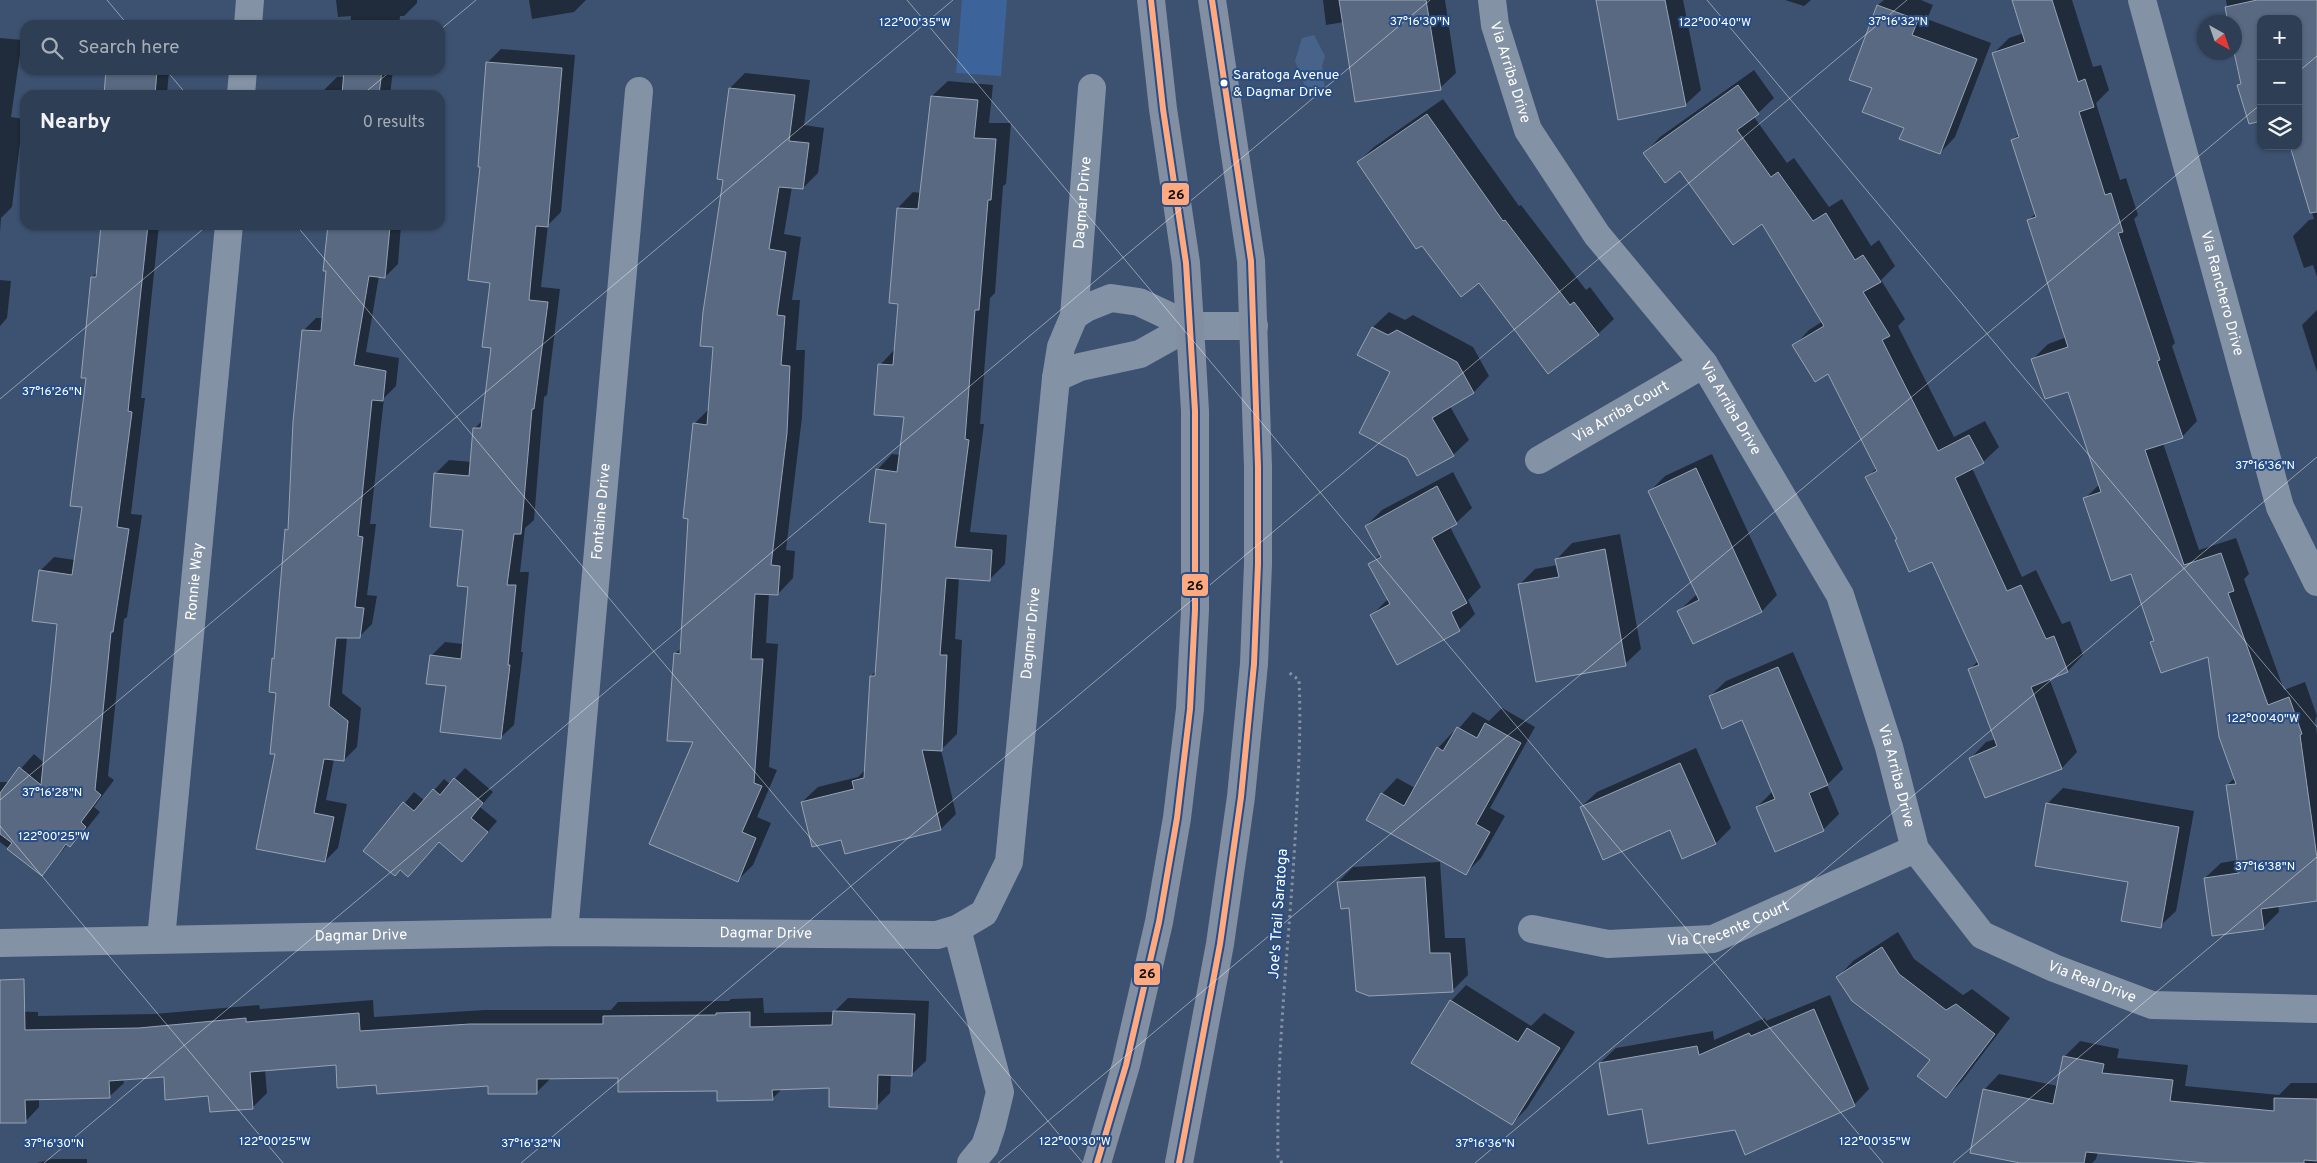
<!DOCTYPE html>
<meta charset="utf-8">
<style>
:root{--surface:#2e3e54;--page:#3a495e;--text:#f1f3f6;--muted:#a7aeb8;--line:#49576b}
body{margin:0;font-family:Overpass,sans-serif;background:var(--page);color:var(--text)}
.controls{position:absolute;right:15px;top:15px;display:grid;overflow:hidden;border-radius:10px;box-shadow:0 1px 4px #0004}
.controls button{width:45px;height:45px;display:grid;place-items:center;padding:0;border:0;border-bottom:1px solid var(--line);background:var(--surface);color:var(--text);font:25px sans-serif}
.compass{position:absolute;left:2197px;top:15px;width:45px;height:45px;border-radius:50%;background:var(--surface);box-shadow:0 1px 4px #0004;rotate:140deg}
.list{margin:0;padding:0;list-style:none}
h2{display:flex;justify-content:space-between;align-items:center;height:65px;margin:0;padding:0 20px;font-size:21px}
h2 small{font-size:16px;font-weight:400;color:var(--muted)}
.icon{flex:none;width:28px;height:28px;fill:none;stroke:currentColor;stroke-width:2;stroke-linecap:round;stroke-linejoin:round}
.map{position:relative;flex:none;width:2317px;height:1163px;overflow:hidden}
.search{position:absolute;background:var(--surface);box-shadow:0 1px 4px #0004;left:20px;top:20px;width:425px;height:55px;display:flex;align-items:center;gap:12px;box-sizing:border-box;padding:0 18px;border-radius:15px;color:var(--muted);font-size:19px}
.panel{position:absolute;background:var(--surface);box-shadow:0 1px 4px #0004;left:20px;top:90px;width:425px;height:140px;border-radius:15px}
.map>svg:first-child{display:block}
</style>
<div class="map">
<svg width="2317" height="1163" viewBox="0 0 2317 1163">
<rect width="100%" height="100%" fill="#3d5270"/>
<path fill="#3c649b" d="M962,0H1007L1001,76L956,73Z"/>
<path fill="#486389" d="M1314,35L1325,56L1322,66L1325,90L1308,94L1295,61L1302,38Z"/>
<g fill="#0007">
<path d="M336,0H417V3L404,16H400L399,25H350L351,16L338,17Z"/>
<path d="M529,0H586L574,12L532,19Z"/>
<path d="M1323,0H1445L1456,73L1440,88L1344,22L1326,25Z"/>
<path d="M1597,0H1683L1701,90L1685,105Z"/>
<path d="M1785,0H1811L1804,6Z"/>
<path d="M1884,0H1921L1933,5L1927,19L1991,43L1955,137L1940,153L1905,127L1874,88L1850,79L1878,5Z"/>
<path d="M2018,0H2072L2093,67L2101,65L2109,90L2096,103L2120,180L2126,178L2138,215L2134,219L2175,343L2172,346L2197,421L2182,437L2163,443L2199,550L2236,538L2249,574L2244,579L2284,690L2305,682L2317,716L2315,720L2317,735V899L2278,905L2279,912L2263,928L2205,878L2221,863L2238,860L2227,785L2235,778L2209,655L2151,643L2155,639L2132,572L2084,499L2100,484L2069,390L2033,359L2048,344L2067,337L2029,220L2036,213L2013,140L2019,134L1993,54L2009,38L2024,33Z"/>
<path d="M2226,0H2317V277L2313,265L2304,268L2293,236L2309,220L2314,219L2292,146H2298V19H2261V120L2239,85L2242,82L2234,22H2230Z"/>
<path d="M124,20L173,23L172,25H118Z"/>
<path d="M0,38L22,40L11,117L23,119L12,207L1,218L0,232Z"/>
<path d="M501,49L575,55L561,212L548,225L541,287L560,289L547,395L544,397L534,520L525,528L520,572H529L521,652H523L514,725L500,738L447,685L431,656L445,642L463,644L469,586L464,529L436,473L449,460L472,462L475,428L483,420L492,347V281L481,166L487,63Z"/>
<path d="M107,70H169L167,95H105Z"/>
<path d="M346,70H393L390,95H324V90L337,77H345Z"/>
<path d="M1754,70L1774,98L1754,117L1787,163L1794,158L1829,207L1842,199L1871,246L1879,240L1895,266L1881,280L1905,319L1898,326L1954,437L1985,421L1999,447L1983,462L1972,468L2022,577L2036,570L2062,624L2070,621L2083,655L2068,671L2049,678L2077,752L2062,768L1985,797L1971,758L1986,742L1996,739L1969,670L1978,661L1933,560L1867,477L1877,468L1828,373L1794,346L1809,330L1823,321L1762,222L1681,169L1645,153L1660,137Z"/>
<path d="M745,73L810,80L804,125L824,128L818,173L803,188L792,187L784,234L801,237L792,300H800L796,350H805L802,417L786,550L795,551L793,578L778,594L769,593L766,643L778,644L769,767L777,770L757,817L771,823L753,865L737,881L694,741L675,654L682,647L694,424L709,409L730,88Z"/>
<path d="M948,81L993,85L989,123H1011L1006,184L1003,186L995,293L990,298L980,424H984L970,532L1007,535L1005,564L989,580L959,578L955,639L962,640L957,734L941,750L956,814L941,829L842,839L802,802L818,787L858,777L865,770L871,676L877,670L887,523L877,470L892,454L901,455L905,416L880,365L896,348L899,303L898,208L913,192L921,193L932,96Z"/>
<path d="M1443,99L1519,206L1521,205L1586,290L1590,287L1614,319L1598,334L1549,372L1479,281L1358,162L1374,147Z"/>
<path d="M102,225H159L141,398H145L131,514L142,515L127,617L124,619L108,776L114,780L94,807L100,812L84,832L70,846L68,844L42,874L0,842V782H9L34,754L44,763L59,623L40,571L54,557L75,560L83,506L92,277L97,272Z"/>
<path d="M329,225H401L398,264L385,277L379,276L366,352L399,358L396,386L384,398L370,524H376L367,595L377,596L372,624L359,637H347L342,693L361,708L357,747L344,760L334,759L326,800L347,804L338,848L325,861L276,753L278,692L273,659L276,656L286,530L290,526L303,331L316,318H324Z"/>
<path d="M0,280L11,281L7,318L0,326Z"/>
<path d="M2317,310V372L2302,325Z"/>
<path d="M1389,312L1405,320L1413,315L1473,347L1489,376L1474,392L1450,406L1469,440L1453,455L1392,371L1359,354L1373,327Z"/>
<path d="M1712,454L1777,595L1762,611L1693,643L1679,611L1697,594L1650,491L1665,476Z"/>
<path d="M1453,472L1472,508L1456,523L1450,527L1481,587L1468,600L1475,614L1459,630L1397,663L1372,615L1388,599L1370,564L1381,554L1366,526L1382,510Z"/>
<path d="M1620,534L1641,649L1625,664L1520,584L1535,569L1558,565L1557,559L1572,543Z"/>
<path d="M1793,652L1843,769L1827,785L1839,814L1823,830L1757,807L1773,791L1743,719L1710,696L1726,681Z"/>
<path d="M1502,708L1535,727L1490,808L1505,816L1481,858L1466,873L1382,794L1397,778L1415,788L1438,748L1453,732L1455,733L1473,712L1489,721Z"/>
<path d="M1696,748L1731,828L1716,843L1670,829L1581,807L1597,792Z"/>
<path d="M465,768L493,792L480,807L497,821L473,850L440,841L408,876L365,851L414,792L425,801L444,779L450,784Z"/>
<path d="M2063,788L2194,811L2176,911L2160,926L2130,881L2047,804Z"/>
<path d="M1440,862L1445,938H1465L1468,975L1452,991L1350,907L1338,882L1353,867Z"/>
<path d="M1898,932L1914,959L1963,995L1972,989L2010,1018L1962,1081L1946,1097L1931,1059L1838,977L1853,961Z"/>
<path d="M1466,985L1531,1026L1544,1013L1575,1032L1527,1108L1512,1124L1451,1001Z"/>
<path d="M1830,995L1869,1089L1854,1105L1735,1128L1643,1108L1600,1063L1616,1048L1713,1031L1714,1040L1765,1018L1766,1021Z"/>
<path d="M763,998L764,1013L834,1012L848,998L929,1001L926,1061L911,1075L891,1074L890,1093L876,1107L831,1087L783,1088L772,1099L620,1077L551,1078L537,1092L489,1085L377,1084L337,1064L265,1070L267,1093L252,1108L210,1094L165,1076L123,1079L124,1083L109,1097L39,1099V1107L25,1122H0V1011L38,1012V1016L154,1014L259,1005L260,1009L373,1000L374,1017L485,1010H611L618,1002L729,1001L731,999Z"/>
<path d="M2080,1041L2119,1049L2117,1058L2188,1065L2185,1086L2279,1095L2291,1083H2317V1163H2214L2098,1152L2096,1159L2092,1163H2026L1984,1090L1999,1074L2058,1086L2064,1057Z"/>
<path d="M52,1159H87V1163H37Z"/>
</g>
<g fill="#586981" stroke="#97a3b4">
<path d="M1339,0H1426L1441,90L1355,102Z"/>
<path d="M1596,0H1665L1686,106L1618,120Z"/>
<path d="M2012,0H2052L2078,82L2085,79L2094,107L2079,112L2105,195L2111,193L2123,232L2118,233L2160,360L2157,361L2183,438L2145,450L2184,565L2221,553L2234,591L2228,593L2268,705L2289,697L2302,734L2300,735L2317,858V901L2261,909L2264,929L2212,936L2204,878L2239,873L2226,785L2236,784L2219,737L2208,657L2161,673L2150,642L2154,641L2131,574L2111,581L2083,498L2101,492L2068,392L2045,399L2031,359L2068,347L2027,220L2036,217L2011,140L2019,137L1992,53L2025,42Z"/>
<path d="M2257,0H2317V212L2310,213L2290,146H2298V19H2261V121L2249,124L2237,85L2241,84L2234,52V22H2228L2225,7Z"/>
<path d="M1877,5L1918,20L1912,35L1977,59L1940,154L1899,139L1904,128L1862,112L1872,88L1849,80Z"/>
<path d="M486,62L562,68L548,227L536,226L529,300L548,302L534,409H532L521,534H514L507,585H516L508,665H510L501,739L440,732L446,686L426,684L430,655L461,659L468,587L457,586L463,530L430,527L434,473L469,476L473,428H481L491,348L482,347L490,283L468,280L480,167H478Z"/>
<path d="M106,70H157L155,95H104Z"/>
<path d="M344,70H382L379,95H342Z"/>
<path d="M1738,85L1759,114L1737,130L1771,177L1778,172L1813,221L1826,213L1855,260L1863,255L1881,282L1863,292L1890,336L1882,340L1938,451L1969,435L1984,463L1955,478L2007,591L2021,585L2046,639L2054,636L2068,672L2031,687L2062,769L1985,798L1969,758L1997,746L1968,669L1979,665L1932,562L1909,572L1895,540L1897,539L1865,477L1877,471L1828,374L1815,382L1792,345L1824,326L1762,224L1733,245L1680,171L1665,183L1643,153Z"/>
<path d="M729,88L795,95L789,141L809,143L803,189L779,187L769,249L786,252L777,315L785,316L781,365L790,366L787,433L771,565L780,566L778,595L755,594L751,659H763L754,783L762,786L742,832L756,838L738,882L649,844L693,742L667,741L674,653L680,654L688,519L683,518L693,423L707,425L713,347L700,346L703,312L723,180L717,179Z"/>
<path d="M931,96L978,100L974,138L996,139L991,200H988L979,310H975L965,439L969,440L955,547L992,550L990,581L946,578L940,655H947L942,751L922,750L941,830L845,854L841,840L812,847L801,802L854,789L852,781L864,778L870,676H875L886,524L869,522L876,469L897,472L904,417L874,415L878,364L893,365L898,304L889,303L897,208L918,209Z"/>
<path d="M1427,114L1503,221L1505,220L1570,305L1574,302L1599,335L1548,374L1479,283L1461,297L1422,246L1416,249L1357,162Z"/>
<path d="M101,225H148L128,411L132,412L117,527L129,529L113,632H111L95,790L101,795L81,822L86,827L70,847L66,844L42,876L7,849L12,843L0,834V793L19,767L41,785L57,624L32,621L39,570L72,575L82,507L70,506L86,378H81L91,277H96Z"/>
<path d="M328,225H382V227H390L385,278L369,276L354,365L386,371L383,401L372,400L358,536L363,537L355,607L364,608L360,638H336L329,706L348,721L344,761L324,759L314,813L334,817L325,862L256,849L275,754H270L276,693L269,692L272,658L274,659L285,529L288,530L293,422L302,330L321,331L326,271H323Z"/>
<path d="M1372,327L1388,335L1397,330L1457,362L1474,393L1432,418L1454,456L1417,476L1407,458L1359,433L1390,372L1357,355Z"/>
<path d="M1696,468L1762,612L1693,644L1677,611L1699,600L1648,491Z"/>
<path d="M1437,486L1457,524L1432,538L1467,603L1451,612L1460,631L1397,665L1370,615L1390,604L1368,564L1381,557L1365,526Z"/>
<path d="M1605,549L1626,666L1536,682L1518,584L1559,577L1555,559Z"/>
<path d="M1778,667L1828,785L1809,793L1824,831L1775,852L1756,807L1775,799L1742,720L1722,729L1709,696Z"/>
<path d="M1485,723L1521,743L1476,824L1490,832L1466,875L1366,820L1381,793L1404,806L1437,747L1443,751L1457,727L1477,738Z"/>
<path d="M1680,763L1716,844L1682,859L1670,830L1603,860L1580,807Z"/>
<path d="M454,778L483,803L471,818L488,832L462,862L439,842L408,877L400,870L395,876L363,851L403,802L414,811L433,789L440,795Z"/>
<path d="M2046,803L2179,827L2161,928L2121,921L2128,882L2035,866Z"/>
<path d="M1425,877L1430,953H1450L1453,992L1369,996L1356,991L1349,908L1341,909L1337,882Z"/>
<path d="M1882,947L1899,974L1946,1010L1956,1004L1995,1034L1946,1098L1917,1076L1930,1060L1852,1001L1836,977Z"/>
<path d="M24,979L25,1030L139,1028L246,1018V1022L359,1013L360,1031L470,1024H603V1016L716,1015V1013L750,1012V1027L832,1025L833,1011L915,1014L912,1076L878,1075L877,1109L829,1107V1088L772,1090L773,1100L717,1101V1091L618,1092V1078L537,1079V1094H488V1086L377,1094L376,1085L337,1088L336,1065L250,1072L253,1109L210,1112L208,1096L165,1100L164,1077L109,1081L110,1098L25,1100L26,1123H0V980Z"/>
<path d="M1450,1000L1518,1042L1527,1028L1560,1048L1512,1125L1411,1063Z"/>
<path d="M1814,1009L1855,1106L1745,1155L1735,1130L1648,1144L1642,1109L1608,1115L1599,1063L1697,1046L1699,1055L1749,1033L1751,1036Z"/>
<path d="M2063,1056L2104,1064L2102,1073L2173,1080L2170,1101L2274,1111V1098L2317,1099V1161L2304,1160V1163H2206L2086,1152L2084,1163H2020L1970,1153L1983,1089L2053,1104Z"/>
</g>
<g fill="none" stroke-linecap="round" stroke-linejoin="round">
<path stroke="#8492a6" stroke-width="3" stroke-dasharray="2.5 4" stroke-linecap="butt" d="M1282,1163L1278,1157C1276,1039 1292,920 1297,802C1299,761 1301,721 1299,680L1287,671"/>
<g stroke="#8492a6" stroke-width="28">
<path id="s1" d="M1492,0L1495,25L1528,130L1597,235L1704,364L1840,595L1889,747L1915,849L1982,935L2054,968L2152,1005L2317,1009"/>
<path id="s2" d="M2142,0L2280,507L2317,582"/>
<path d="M248,25L250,0"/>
<path d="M241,95L243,70"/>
<path d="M1074,316L1086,308L1111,298L1139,302L1190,326H1254"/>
<path d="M1056,378L1080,367L1140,354L1190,326"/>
<path id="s3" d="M1539,460L1704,364"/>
<path d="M957,929L1000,1092L992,1125L985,1146L971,1163"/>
<path id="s4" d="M1532,929L1608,944L1713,939L1915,849"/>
<path id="s5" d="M564,932L639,91"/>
<path id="s6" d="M161,939L229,225"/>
<path id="s7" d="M0,943L564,932L937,935L957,929L984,913L1009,862L1056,378L1061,347L1074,316L1092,88"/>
</g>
<g stroke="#828fa3" stroke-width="28">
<path d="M1097,1163L1126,1065L1159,922L1177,818L1190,709L1195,610V411L1190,326L1186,263L1163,109L1151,0"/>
<path d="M1179,1163L1220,944L1241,797L1254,664L1258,564V467L1251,261L1212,0"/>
</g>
<g stroke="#274e86" stroke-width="10">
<g id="bus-1">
<path d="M1097,1163L1126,1065L1159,922L1177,818L1190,709L1195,610V411L1186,263L1163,109L1151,0"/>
<path d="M1179,1163L1220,944L1241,797L1254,664L1258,564V467L1251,261L1212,0"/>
</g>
</g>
<use href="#bus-1" stroke="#ffa980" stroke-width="6"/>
</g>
<path fill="none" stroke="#fff" stroke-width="1" stroke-opacity="0.45" d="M107,0L128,25M907,0L1883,1163M1707,0L2317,727M440,30L476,0M166,70L187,95M2298,72L2317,56M362,95L392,70M296,225L1083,1163M0,399L208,225M0,800L953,0M0,826L283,1163M44,1163L1430,0M521,1163L1907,0M998,1163L2261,104M1475,1163L2317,457M1953,1163L2317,857"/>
<circle fill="#fff" stroke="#274e86" stroke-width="2" cx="1224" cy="83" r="4.5"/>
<g text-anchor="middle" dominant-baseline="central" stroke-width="4" stroke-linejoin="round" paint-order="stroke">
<g font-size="14" fill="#fff" stroke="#274e86" text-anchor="start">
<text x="1233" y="75">Saratoga Avenue<tspan x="1233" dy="17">&amp; Dagmar Drive</tspan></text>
</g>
<g font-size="15" fill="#fff" stroke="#274e86">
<text stroke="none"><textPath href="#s1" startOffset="75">Via Arriba Drive</textPath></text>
<text stroke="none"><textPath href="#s7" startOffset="1711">Dagmar Drive</textPath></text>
<text stroke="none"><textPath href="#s2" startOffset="304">Via Ranchero Drive</textPath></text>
<text stroke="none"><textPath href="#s1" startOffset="480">Via Arriba Drive</textPath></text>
<text stroke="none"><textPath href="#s3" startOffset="95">Via Arriba Court</textPath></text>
<text stroke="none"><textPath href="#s5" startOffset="422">Fontaine Drive</textPath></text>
<text stroke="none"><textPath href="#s6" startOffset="359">Ronnie Way</textPath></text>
<text stroke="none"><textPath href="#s7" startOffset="1276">Dagmar Drive</textPath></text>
<text stroke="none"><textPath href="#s1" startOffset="886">Via Arriba Drive</textPath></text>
<text transform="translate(1279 914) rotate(-86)">Joe's Trail Saratoga</text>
<text stroke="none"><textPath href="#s4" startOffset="201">Via Crecente Court</textPath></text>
<text stroke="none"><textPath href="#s7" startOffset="766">Dagmar Drive</textPath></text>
<text stroke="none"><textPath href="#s7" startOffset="361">Dagmar Drive</textPath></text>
<text stroke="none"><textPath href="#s1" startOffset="1190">Via Real Drive</textPath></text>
</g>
</g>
<g font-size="12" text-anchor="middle" fill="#fff" stroke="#274e86" stroke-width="4" stroke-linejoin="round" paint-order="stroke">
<text x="1420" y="25">37°16'30"N</text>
<text x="1898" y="25">37°16'32"N</text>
<text x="915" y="26">122°00'35"W</text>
<text x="1715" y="26">122°00'40"W</text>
<text x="52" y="395">37°16'26"N</text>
<text x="2265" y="469">37°16'36"N</text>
<text x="2263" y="722">122°00'40"W</text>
<text x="52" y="796">37°16'28"N</text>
<text x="54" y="840">122°00'25"W</text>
<text x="2265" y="870">37°16'38"N</text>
<text x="275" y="1145">122°00'25"W</text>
<text x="1075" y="1145">122°00'30"W</text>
<text x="1875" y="1145">122°00'35"W</text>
<text x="54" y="1147">37°16'30"N</text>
<text x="531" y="1147">37°16'32"N</text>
<text x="1485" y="1147">37°16'36"N</text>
</g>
<g stroke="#274e86" stroke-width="2">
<rect x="1161" y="182" width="29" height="24" rx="5" fill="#ffa980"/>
<rect x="1181" y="573" width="28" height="24" rx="5" fill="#ffa980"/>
<rect x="1133" y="962" width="28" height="24" rx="5" fill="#ffa980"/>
</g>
<g font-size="14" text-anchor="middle" font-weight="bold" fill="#111">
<text x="1176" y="199">26</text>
<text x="1195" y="590">26</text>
<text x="1147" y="978">26</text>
</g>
</svg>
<div class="controls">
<button>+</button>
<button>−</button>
<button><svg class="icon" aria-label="layers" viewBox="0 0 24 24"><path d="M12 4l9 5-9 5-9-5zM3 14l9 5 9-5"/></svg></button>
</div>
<svg class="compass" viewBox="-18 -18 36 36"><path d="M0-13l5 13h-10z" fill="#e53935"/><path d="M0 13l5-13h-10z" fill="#a7aeb8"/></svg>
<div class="search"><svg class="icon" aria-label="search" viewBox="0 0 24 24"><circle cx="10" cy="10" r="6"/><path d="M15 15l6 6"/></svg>Search here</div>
<section class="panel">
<h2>Nearby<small>0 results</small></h2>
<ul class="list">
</ul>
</section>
</div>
